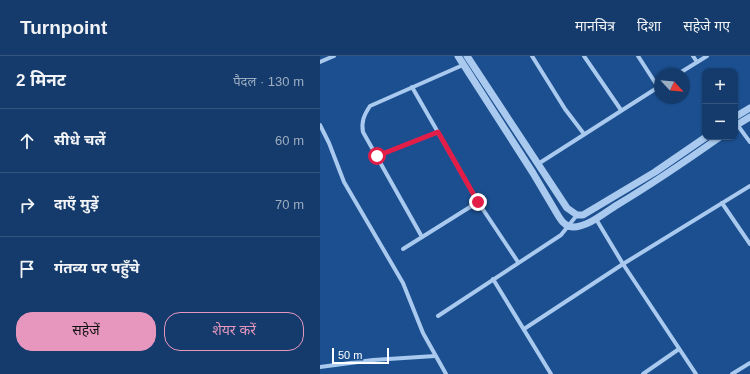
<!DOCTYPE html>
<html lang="hi">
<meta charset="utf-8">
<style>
:root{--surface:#143b6b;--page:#214673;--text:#f1f3f6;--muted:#9dadc1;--line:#33557e;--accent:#e797bd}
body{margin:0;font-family:Arial,"Noto Sans Devanagari",sans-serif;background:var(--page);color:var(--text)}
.controls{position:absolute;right:12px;top:12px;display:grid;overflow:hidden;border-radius:8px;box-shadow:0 1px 3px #0004}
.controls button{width:36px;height:36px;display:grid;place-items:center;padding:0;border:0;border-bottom:1px solid var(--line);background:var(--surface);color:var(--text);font:20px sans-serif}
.compass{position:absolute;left:334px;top:12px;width:36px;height:36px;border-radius:50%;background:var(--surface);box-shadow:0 1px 3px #0004;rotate:116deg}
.scale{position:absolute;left:12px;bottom:10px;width:57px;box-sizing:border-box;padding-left:4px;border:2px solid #fff;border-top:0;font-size:11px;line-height:14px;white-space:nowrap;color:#fff;-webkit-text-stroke:3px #1b4f8f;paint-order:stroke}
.stop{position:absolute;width:12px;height:12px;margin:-9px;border:3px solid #e11d48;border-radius:50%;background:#fff}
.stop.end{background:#e11d48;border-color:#fff;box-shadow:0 1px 4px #0008}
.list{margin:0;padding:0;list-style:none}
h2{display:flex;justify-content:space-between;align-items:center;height:52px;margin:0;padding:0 16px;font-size:17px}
h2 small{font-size:13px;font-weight:400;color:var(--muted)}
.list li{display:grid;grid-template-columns:26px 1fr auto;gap:12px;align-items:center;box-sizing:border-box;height:64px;padding:0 16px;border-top:1px solid var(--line)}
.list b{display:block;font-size:15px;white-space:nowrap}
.list em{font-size:13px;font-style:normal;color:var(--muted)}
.actions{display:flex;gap:8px;padding:12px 16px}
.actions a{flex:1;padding:9px 0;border:1px solid var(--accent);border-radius:16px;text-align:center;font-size:14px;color:var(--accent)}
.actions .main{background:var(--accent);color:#111}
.icon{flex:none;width:22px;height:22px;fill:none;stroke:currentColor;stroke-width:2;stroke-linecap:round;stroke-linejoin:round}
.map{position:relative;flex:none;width:430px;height:318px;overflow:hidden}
header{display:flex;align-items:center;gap:24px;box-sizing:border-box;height:56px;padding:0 20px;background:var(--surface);border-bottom:1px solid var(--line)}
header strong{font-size:19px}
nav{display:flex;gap:22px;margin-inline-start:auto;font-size:14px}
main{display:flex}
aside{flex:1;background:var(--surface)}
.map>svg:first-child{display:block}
</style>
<header>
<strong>Turnpoint</strong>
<nav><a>मानचित्र</a><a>दिशा</a><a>सहेजे गए</a></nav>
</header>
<main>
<aside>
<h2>2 मिनट<small>पैदल · 130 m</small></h2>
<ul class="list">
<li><svg class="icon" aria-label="ahead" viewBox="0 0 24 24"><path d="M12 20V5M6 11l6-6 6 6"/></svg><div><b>सीधे चलें</b></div><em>60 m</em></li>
<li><svg class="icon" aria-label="right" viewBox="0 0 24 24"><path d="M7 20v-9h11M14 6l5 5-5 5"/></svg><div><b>दाएँ मुड़ें</b></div><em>70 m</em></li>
<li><svg class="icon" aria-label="arrive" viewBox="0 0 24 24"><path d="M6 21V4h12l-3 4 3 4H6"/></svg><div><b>गंतव्य पर पहुँचे</b></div></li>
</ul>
<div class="actions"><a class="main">सहेजें</a><a>शेयर करें</a></div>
</aside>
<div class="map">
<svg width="430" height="318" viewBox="0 0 430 318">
<rect width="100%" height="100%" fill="#1b4f8f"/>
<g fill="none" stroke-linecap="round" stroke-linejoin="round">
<g stroke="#a9c9ee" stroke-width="4">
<path d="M212,0L245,53L264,78"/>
<path d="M264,0L301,54"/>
<path d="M318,0L338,31"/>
<path d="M373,0L377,6"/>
<path d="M0,6L14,0"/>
<path d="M358,18L387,0"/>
<path d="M92,31L158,146L198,206"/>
<path d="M416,67L430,86"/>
<path d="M0,69L9,87L24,126L83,227L103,277L126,318"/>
<path d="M57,100L118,76"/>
<path d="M218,108L340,30"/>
<path d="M402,147L430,188"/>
<path d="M276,163L303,208L376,318"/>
<path d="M102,181L43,76C41,66 44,59 50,50L143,9"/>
<path d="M83,193L158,146"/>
<path d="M173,223L231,318"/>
<path d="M118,260L241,179L257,159"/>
<path d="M204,273L303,208L430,130"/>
<path d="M0,311L53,304L115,300"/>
<path d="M323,318L359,293"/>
<path d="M412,318L430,307"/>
</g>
<g stroke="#a9c9ee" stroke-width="7">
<path d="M138,0L213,117L239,161C242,166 246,171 253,171C268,171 284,157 297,149C332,128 366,105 400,81"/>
<path d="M147,0L247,152L257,159H263L335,116L386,81"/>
<path d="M415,61L430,52"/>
<path d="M415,70L430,61"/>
</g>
</g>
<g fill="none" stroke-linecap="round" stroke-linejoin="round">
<path stroke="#e11d48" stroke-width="5" d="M57,100L118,76L158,146"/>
</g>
</svg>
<div class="controls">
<button>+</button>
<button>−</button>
</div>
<svg class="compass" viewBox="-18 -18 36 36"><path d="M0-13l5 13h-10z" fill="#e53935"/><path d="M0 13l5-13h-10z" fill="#9dadc1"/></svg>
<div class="scale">50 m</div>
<div class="stop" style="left:57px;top:100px"></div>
<div class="stop end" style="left:158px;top:146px"></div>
</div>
</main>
